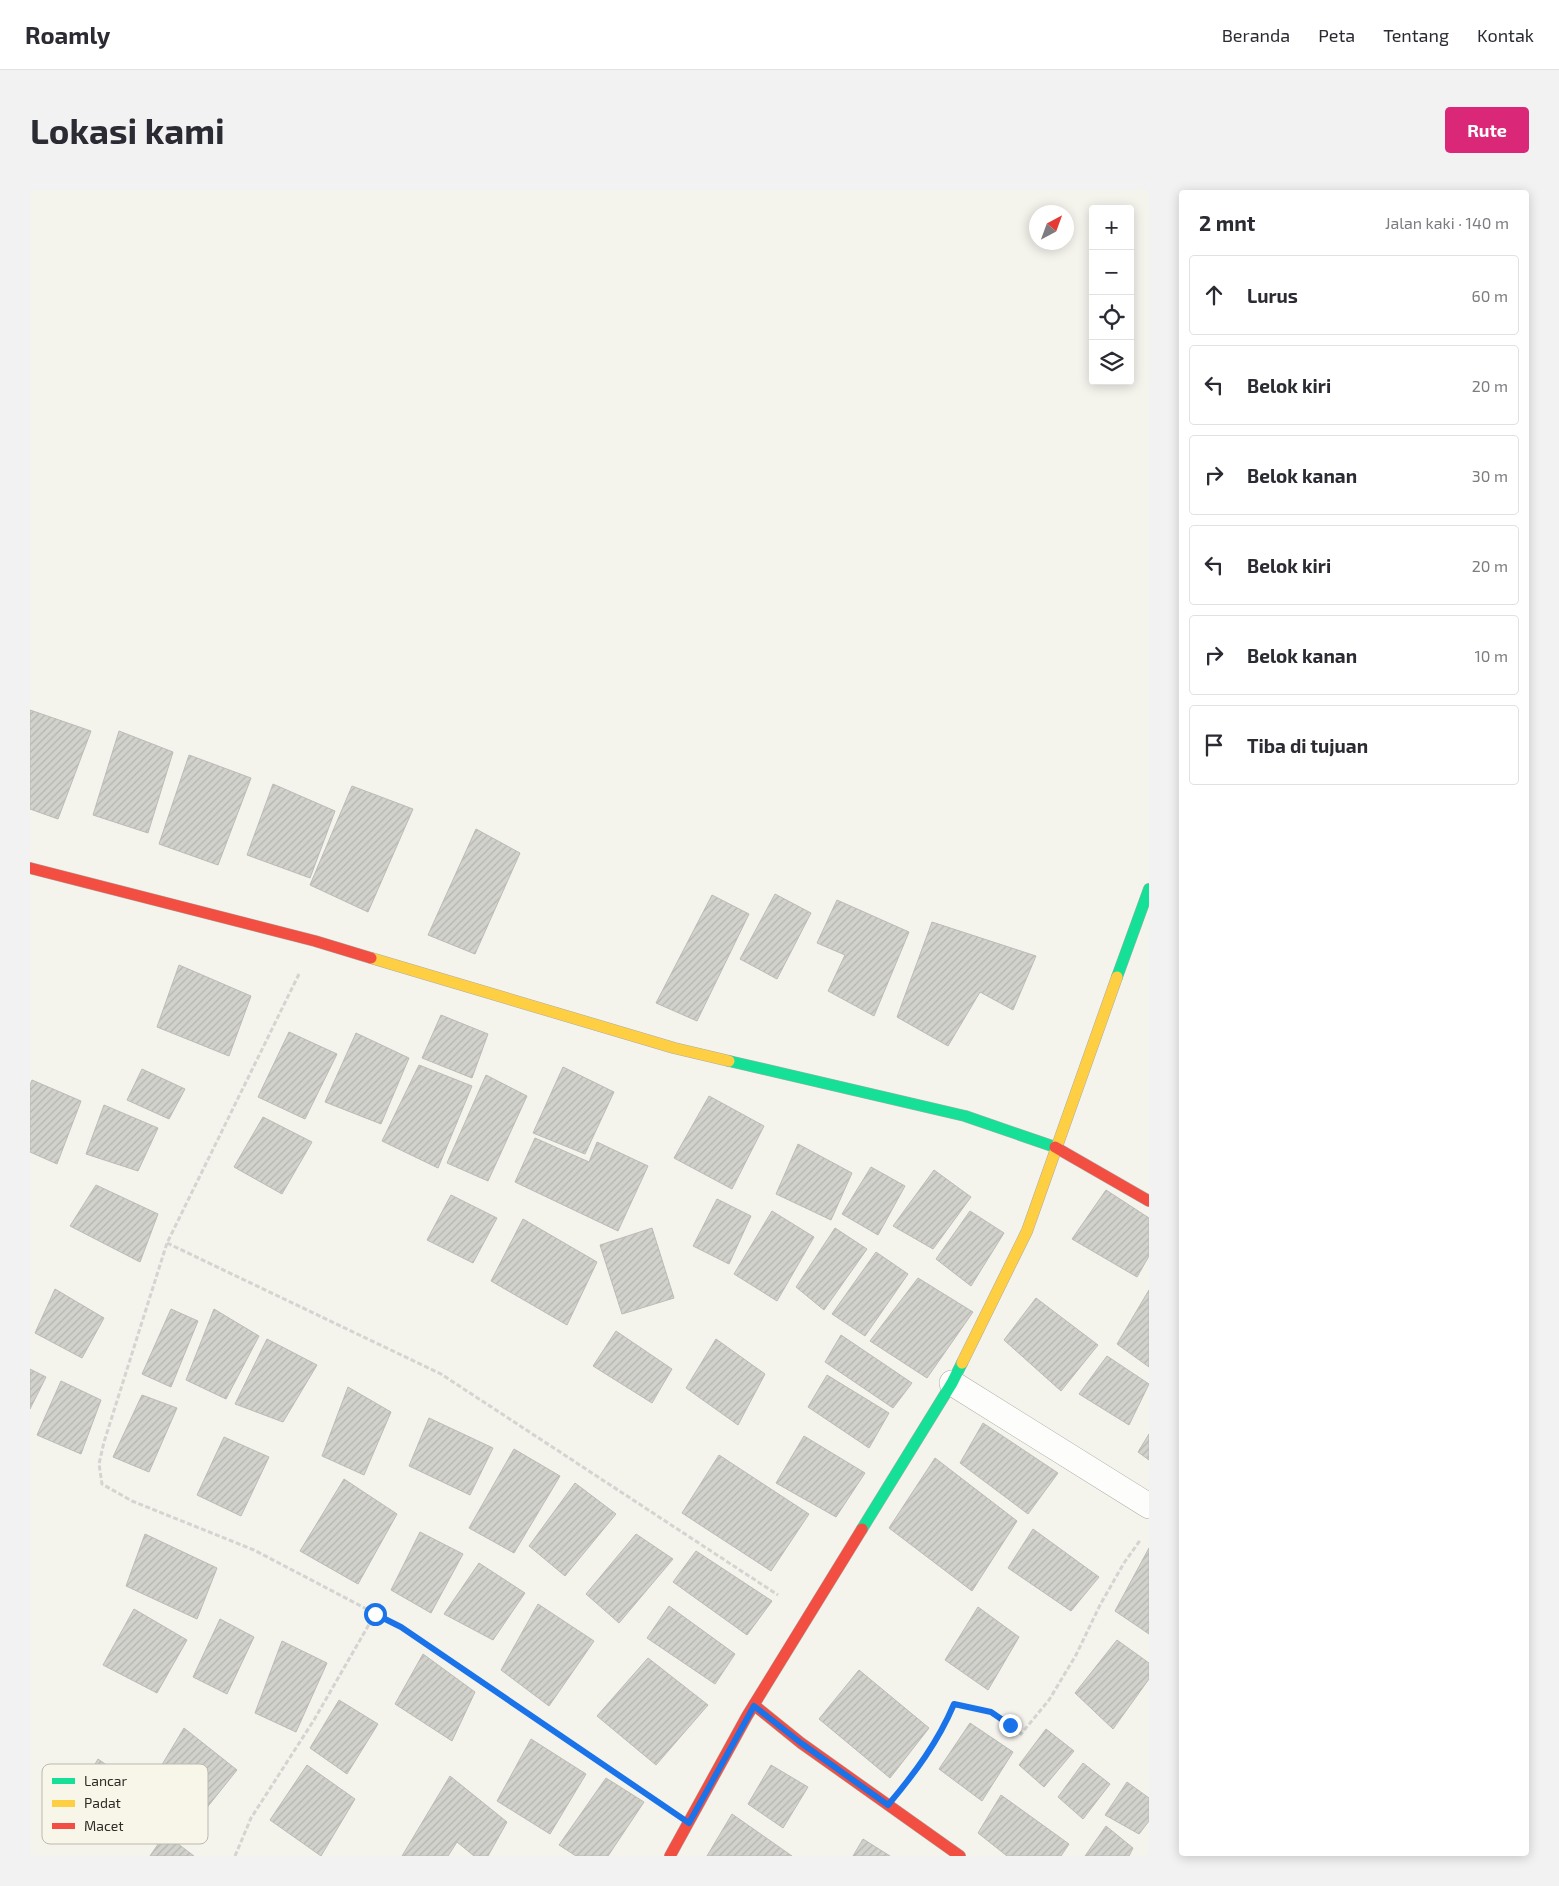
<!DOCTYPE html>
<html lang="id">
<meta charset="utf-8">
<style>
:root{--surface:#fff;--page:#f2f2f3;--text:#2b2b33;--muted:#7c7c81;--line:#e1e1e2;--accent:#db2777}
body{margin:0;font-family:"Exo 2",sans-serif;background:var(--page);color:var(--text)}
.controls{position:absolute;right:15px;top:15px;display:grid;overflow:hidden;border-radius:5px;box-shadow:0 2px 12px #0003}
.controls button{width:45px;height:45px;display:grid;place-items:center;padding:0;border:0;border-bottom:1px solid var(--line);background:var(--surface);color:var(--text);font:25px sans-serif}
.compass{position:absolute;left:999px;top:15px;width:45px;height:45px;border-radius:50%;background:var(--surface);box-shadow:0 2px 12px #0003;rotate:41deg}
.stop{position:absolute;width:15px;height:15px;margin:-11px;border:4px solid #1a73e8;border-radius:50%;background:#fff}
.stop.end{background:#1a73e8;border-color:#fff;box-shadow:0 1px 5px #0008}
.list{margin:0;padding:0;list-style:none}
h2{display:flex;justify-content:space-between;align-items:center;height:65px;margin:0;padding:0 20px;font-size:21px}
h2 small{font-size:16px;font-weight:400;color:var(--muted)}
.list li{display:grid;grid-template-columns:32px 1fr auto;gap:15px;align-items:center;box-sizing:border-box;height:80px;margin:0 10px 10px;padding:0 10px;border:1px solid var(--line);border-radius:5px}
.list b{display:block;font-size:19px;white-space:nowrap}
.list em{font-size:16px;font-style:normal;color:var(--muted)}
.icon{flex:none;width:28px;height:28px;fill:none;stroke:currentColor;stroke-width:2;stroke-linecap:round;stroke-linejoin:round}
.map{position:relative;flex:none;width:1119px;height:1666px;overflow:hidden;border-radius:5px}
header{display:flex;align-items:center;gap:30px;box-sizing:border-box;height:70px;padding:0 25px;background:var(--surface);border-bottom:1px solid var(--line)}
header strong{font-size:24px}
nav{display:flex;gap:28px;margin-inline-start:auto;font-size:18px}
.intro{display:flex;align-items:center;justify-content:space-between;box-sizing:border-box;height:120px;padding:0 30px}
h1{margin:0;font-size:35px}
.button{padding:12px 22px;border-radius:5px;background:var(--accent);color:#fff;font-size:18px;font-weight:700}
main{display:flex;gap:30px;padding:0 30px}
aside{flex:1;background:var(--surface);border-radius:5px;box-shadow:0 2px 12px #0003}
.map>svg:first-child{display:block}
</style>
<header>
<strong>Roamly</strong>
<nav><a>Beranda</a><a>Peta</a><a>Tentang</a><a>Kontak</a></nav>
</header>
<div class="intro"><h1>Lokasi kami</h1><a class="button">Rute</a></div>
<main>
<div class="map">
<svg width="1119" height="1666" viewBox="0 0 1119 1666">
<defs>
<pattern id="building-hatch" width="6" height="6" patternUnits="userSpaceOnUse" patternTransform="scale(1.25)"><rect width="6" height="6" fill="#d2d2cd"/><path d="M-1 1l2-2M0 6l6-6M5 7l2-2" fill="none" stroke="#b5b4b0"/></pattern>
</defs>
<rect width="100%" height="100%" fill="#f4f3ec"/>
<g fill="url(#building-hatch)" stroke="#bcbbb6">
<path d="M0,520L61,541L28,629L0,619Z"/>
<path d="M89,541L143,562L118,643L63,625Z"/>
<path d="M159,565L221,588L188,675L129,654Z"/>
<path d="M243,594L305,621L280,688L217,665Z"/>
<path d="M322,596L383,619L338,722L280,695Z"/>
<path d="M446,639L490,663L445,764L398,745Z"/>
<path d="M745,704L781,723L747,789L710,769Z"/>
<path d="M682,705L719,724L667,831L626,813Z"/>
<path d="M807,710L879,742L844,826L798,801L815,765L787,753Z"/>
<path d="M902,732L1006,766L983,820L950,802L918,856L867,827Z"/>
<path d="M149,775L221,806L199,866L127,837Z"/>
<path d="M411,825L458,844L442,888L392,868Z"/>
<path d="M259,842L307,864L275,929L228,907Z"/>
<path d="M326,843L379,868L351,934L295,912Z"/>
<path d="M389,875L442,896L408,978L352,951Z"/>
<path d="M533,877L584,902L555,964L503,943Z"/>
<path d="M112,879L155,899L139,929L97,910Z"/>
<path d="M456,885L497,906L458,991L417,973Z"/>
<path d="M2,890L51,911L27,974L0,962V895Z"/>
<path d="M679,906L734,936L702,999L644,968Z"/>
<path d="M74,915L128,938L108,981L56,964Z"/>
<path d="M233,927L282,952L252,1004L204,977Z"/>
<path d="M505,948L559,972L567,952L618,976L588,1041L485,992Z"/>
<path d="M768,954L822,983L801,1030L746,1004Z"/>
<path d="M841,977L875,996L848,1045L812,1024Z"/>
<path d="M904,980L941,1007L903,1059L863,1036Z"/>
<path d="M66,995L128,1024L110,1072L40,1036Z"/>
<path d="M1076,1000L1119,1028V1066L1107,1087L1042,1049Z"/>
<path d="M421,1005L467,1028L443,1073L397,1050Z"/>
<path d="M687,1009L721,1026L699,1074L663,1056Z"/>
<path d="M742,1021L784,1047L747,1111L704,1084Z"/>
<path d="M940,1021L974,1043L941,1096L906,1069Z"/>
<path d="M493,1029L567,1072L537,1135L461,1091Z"/>
<path d="M622,1038L644,1108L592,1124L570,1055Z"/>
<path d="M805,1038L837,1059L794,1120L766,1097Z"/>
<path d="M846,1062L878,1084L835,1146L802,1124Z"/>
<path d="M888,1088L943,1122L897,1188L840,1151Z"/>
<path d="M25,1099L74,1128L52,1168L5,1143Z"/>
<path d="M1119,1100V1177L1087,1154Z"/>
<path d="M1006,1108L1068,1155L1031,1201L974,1150Z"/>
<path d="M141,1119L168,1131L141,1197L112,1184Z"/>
<path d="M184,1119L229,1146L196,1209L156,1190Z"/>
<path d="M586,1141L642,1179L622,1213L563,1176Z"/>
<path d="M811,1145L882,1193L863,1218L795,1172Z"/>
<path d="M237,1149L287,1175L253,1232L205,1214Z"/>
<path d="M686,1149L735,1184L708,1235L656,1198Z"/>
<path d="M1077,1166L1119,1194L1099,1235L1049,1204Z"/>
<path d="M0,1179L16,1187L0,1219Z"/>
<path d="M797,1185L859,1223L839,1258L778,1217Z"/>
<path d="M31,1191L71,1210L51,1264L7,1245Z"/>
<path d="M318,1197L361,1222L334,1285L292,1266Z"/>
<path d="M112,1205L147,1218L119,1282L83,1267Z"/>
<path d="M399,1228L463,1258L440,1305L379,1276Z"/>
<path d="M953,1233L1028,1283L998,1324L930,1273Z"/>
<path d="M1119,1244V1270L1108,1262Z"/>
<path d="M774,1246L835,1283L806,1327L746,1293Z"/>
<path d="M194,1247L239,1267L211,1326L167,1305Z"/>
<path d="M484,1259L530,1286L484,1363L439,1338Z"/>
<path d="M689,1265L779,1324L741,1381L652,1323Z"/>
<path d="M905,1268L987,1331L942,1401L859,1338Z"/>
<path d="M314,1289L367,1324L328,1394L270,1361Z"/>
<path d="M545,1293L586,1324L535,1386L499,1356Z"/>
<path d="M1003,1339L1069,1387L1041,1421L978,1378Z"/>
<path d="M390,1342L433,1364L401,1423L361,1400Z"/>
<path d="M115,1344L187,1378L167,1429L96,1396Z"/>
<path d="M606,1344L643,1369L589,1433L556,1404Z"/>
<path d="M1119,1358V1444L1085,1421Z"/>
<path d="M666,1361L742,1411L717,1445L643,1392Z"/>
<path d="M449,1373L495,1403L463,1450L414,1424Z"/>
<path d="M508,1414L564,1451L519,1516L471,1480Z"/>
<path d="M639,1416L705,1464L685,1494L617,1448Z"/>
<path d="M948,1417L989,1447L958,1500L915,1470Z"/>
<path d="M104,1419L157,1450L127,1503L73,1475Z"/>
<path d="M190,1429L224,1447L197,1504L163,1487Z"/>
<path d="M1087,1450L1119,1473V1489L1083,1539L1045,1503Z"/>
<path d="M252,1451L297,1473L266,1542L225,1523Z"/>
<path d="M393,1464L445,1502L422,1551L365,1514Z"/>
<path d="M618,1468L678,1515L626,1575L567,1526Z"/>
<path d="M829,1480L899,1538L860,1588L789,1529Z"/>
<path d="M309,1510L348,1534L317,1584L280,1558Z"/>
<path d="M940,1533L983,1562L952,1611L909,1579Z"/>
<path d="M154,1538L207,1580L167,1630L118,1598Z"/>
<path d="M1016,1539L1044,1561L1014,1597L989,1575Z"/>
<path d="M501,1549L556,1584L520,1644L467,1611Z"/>
<path d="M68,1569L95,1588L68,1637L40,1618Z"/>
<path d="M1053,1573L1080,1594L1053,1629L1028,1607Z"/>
<path d="M277,1575L325,1609L291,1666L240,1630Z"/>
<path d="M741,1575L778,1597L753,1638L718,1614Z"/>
<path d="M420,1586L477,1632L458,1666H444L427,1652L418,1666H372Z"/>
<path d="M576,1588L614,1612L578,1666H546L529,1655Z"/>
<path d="M1097,1592L1119,1608V1631L1109,1644L1075,1625Z"/>
<path d="M971,1605L1039,1654L1031,1666H977L948,1643Z"/>
<path d="M702,1624L762,1666H677Z"/>
<path d="M1076,1636L1103,1658L1099,1666H1055Z"/>
<path d="M135,1644L164,1666H120Z"/>
<path d="M833,1649L860,1666H823Z"/>
</g>
<g fill="none" stroke-linecap="round" stroke-linejoin="round">
<g stroke="#adaca7" stroke-width="26">
<path id="lane" d="M922,1193L1119,1316"/>
</g>
<g stroke="#adaca7" stroke-width="12">
<g id="fast">
<path d="M1087,787L1119,699"/>
<path d="M699,871L935,926L1025,957"/>
<path d="M832,1339L922,1193L932,1173"/>
</g>
</g>
<g stroke="#adaca7" stroke-width="12">
<g id="slow">
<path d="M341,768L644,858L699,871"/>
<path d="M932,1173L997,1041L1087,787"/>
</g>
</g>
<g stroke="#adaca7" stroke-width="12">
<g id="jam">
<path d="M0,678L285,751L341,768"/>
<path d="M1025,957L1119,1011"/>
<path d="M724,1515L771,1553L930,1666"/>
<path d="M640,1666L717,1526L832,1339"/>
</g>
</g>
<g stroke="#d4d4d1" stroke-width="3" stroke-dasharray="5 2.5" stroke-linecap="butt">
<path d="M269,784L137,1053L74,1252L69,1274L72,1294L102,1311L224,1360L371,1437L630,1613"/>
<path d="M137,1053L411,1184L748,1405"/>
<path d="M881,1587L915,1535L924,1514L961,1522L991,1544L1019,1510L1046,1465L1070,1415L1094,1373L1111,1349"/>
<path d="M205,1666L221,1628L284,1530L345,1424"/>
</g>
<use href="#lane" stroke="#fdfdfc" stroke-width="25"/>
<use href="#fast" stroke="#16e098" stroke-width="11"/>
<use href="#slow" stroke="#ffcf43" stroke-width="11"/>
<use href="#jam" stroke="#f24e42" stroke-width="11"/>
</g>
<g fill="none" stroke-linecap="round" stroke-linejoin="round">
<path stroke="#1a73e8" stroke-width="6" d="M345,1424L371,1437L659,1633L724,1516L771,1553L858,1615C885,1583 908,1552 924,1514L961,1522L980,1535"/>
</g>
<rect x="12" y="1574" width="166" height="80" rx="8" fill="#f8f6e9" stroke="#bbb9af" stroke-width="1"/>
<rect x="22" y="1588" width="23" height="6" fill="#16e098"/>
<rect x="22" y="1610" width="23" height="7" fill="#ffcf43"/>
<rect x="22" y="1633" width="23" height="6" fill="#f24e42"/>
<g font-size="14" fill="#2d2c27">
<text x="54" y="1596">Lancar</text>
<text x="54" y="1618">Padat</text>
<text x="54" y="1641">Macet</text>
</g>
</svg>
<div class="controls">
<button>+</button>
<button>−</button>
<button><svg class="icon" aria-label="locate" viewBox="0 0 24 24"><circle cx="12" cy="12" r="6"/><path d="M12 2v4M12 18v4M2 12h4M18 12h4"/></svg></button>
<button><svg class="icon" aria-label="layers" viewBox="0 0 24 24"><path d="M12 4l9 5-9 5-9-5zM3 14l9 5 9-5"/></svg></button>
</div>
<svg class="compass" viewBox="-18 -18 36 36"><path d="M0-13l5 13h-10z" fill="#e53935"/><path d="M0 13l5-13h-10z" fill="#7c7c81"/></svg>
<div class="stop" style="left:345px;top:1424px"></div>
<div class="stop end" style="left:980px;top:1535px"></div>
</div>
<aside>
<h2>2 mnt<small>Jalan kaki · 140 m</small></h2>
<ul class="list">
<li><svg class="icon" aria-label="ahead" viewBox="0 0 24 24"><path d="M12 20V5M6 11l6-6 6 6"/></svg><div><b>Lurus</b></div><em>60 m</em></li>
<li><svg class="icon" aria-label="left" viewBox="0 0 24 24"><path d="M17 20v-9H6M10 6l-5 5 5 5"/></svg><div><b>Belok kiri</b></div><em>20 m</em></li>
<li><svg class="icon" aria-label="right" viewBox="0 0 24 24"><path d="M7 20v-9h11M14 6l5 5-5 5"/></svg><div><b>Belok kanan</b></div><em>30 m</em></li>
<li><svg class="icon" aria-label="left" viewBox="0 0 24 24"><path d="M17 20v-9H6M10 6l-5 5 5 5"/></svg><div><b>Belok kiri</b></div><em>20 m</em></li>
<li><svg class="icon" aria-label="right" viewBox="0 0 24 24"><path d="M7 20v-9h11M14 6l5 5-5 5"/></svg><div><b>Belok kanan</b></div><em>10 m</em></li>
<li><svg class="icon" aria-label="arrive" viewBox="0 0 24 24"><path d="M6 21V4h12l-3 4 3 4H6"/></svg><div><b>Tiba di tujuan</b></div></li>
</ul>
</aside>
</main>
